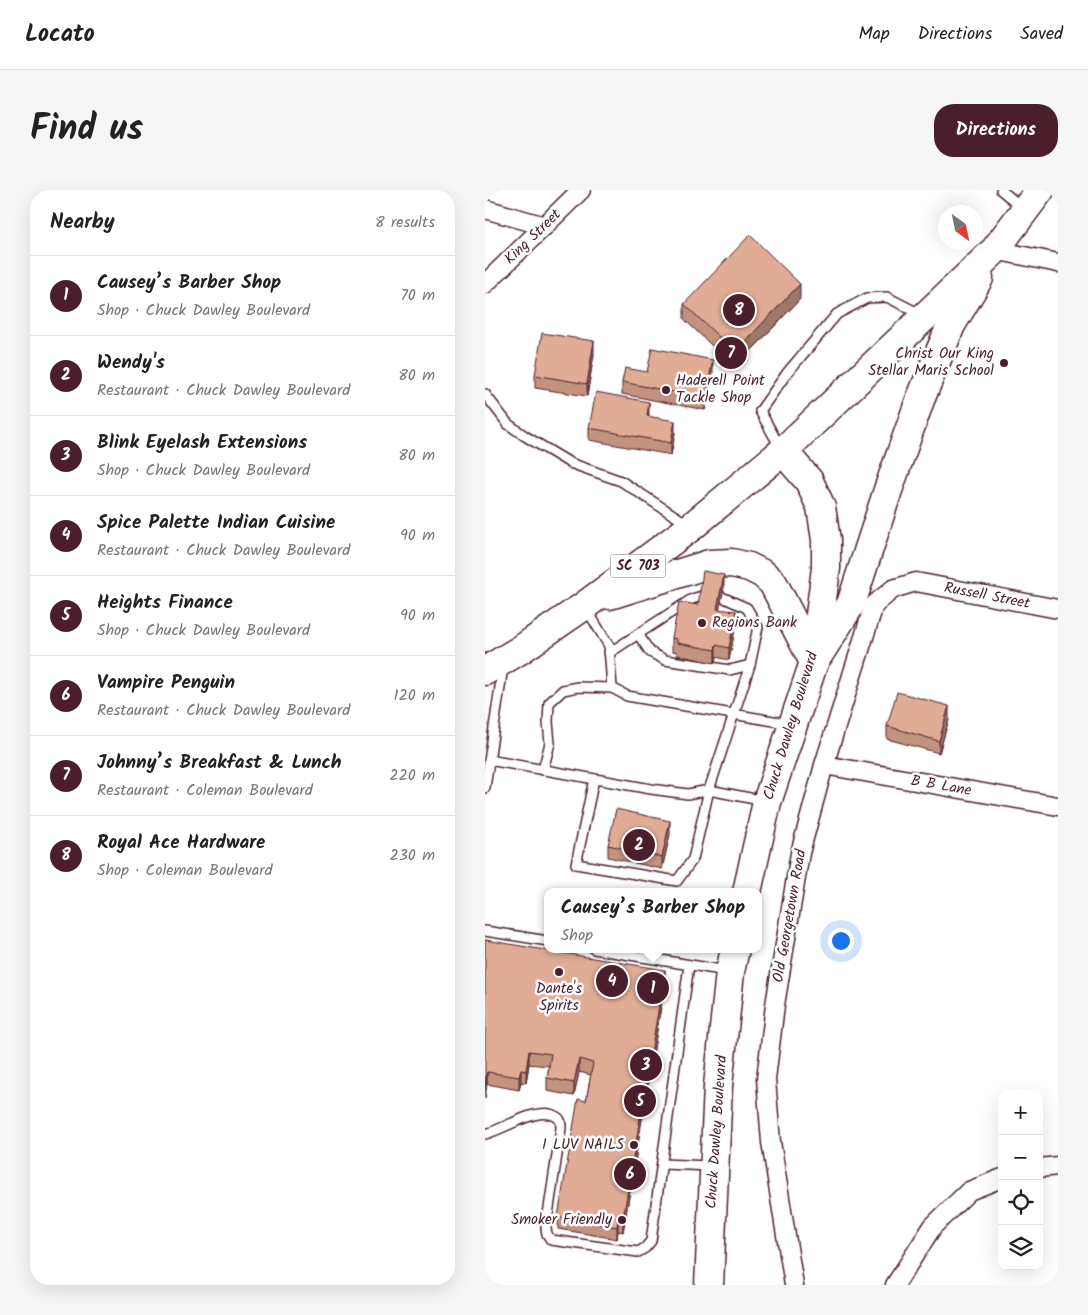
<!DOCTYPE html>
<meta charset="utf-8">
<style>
:root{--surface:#fff;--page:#f6f6f6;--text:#222;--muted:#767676;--line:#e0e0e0;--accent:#4a1f2b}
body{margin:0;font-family:Kalam,sans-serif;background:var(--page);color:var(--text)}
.controls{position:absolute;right:15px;bottom:15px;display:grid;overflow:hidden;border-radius:10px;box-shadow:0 5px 20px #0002}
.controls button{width:45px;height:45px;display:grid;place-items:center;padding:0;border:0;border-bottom:1px solid var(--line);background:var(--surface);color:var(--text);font:25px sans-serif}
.compass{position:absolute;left:453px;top:15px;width:45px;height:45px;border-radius:50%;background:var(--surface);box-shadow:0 5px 20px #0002;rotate:147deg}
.you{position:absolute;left:355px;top:750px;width:18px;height:18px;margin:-12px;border:4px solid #fff;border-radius:50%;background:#1a73e8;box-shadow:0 0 0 8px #1a73e833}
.badge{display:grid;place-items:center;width:32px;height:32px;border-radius:50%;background:var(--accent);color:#fff;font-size:16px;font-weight:700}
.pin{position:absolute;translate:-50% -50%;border:2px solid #fff;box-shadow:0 1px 5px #0006}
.popup{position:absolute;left:59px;top:698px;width:218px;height:65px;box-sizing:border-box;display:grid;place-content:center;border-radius:10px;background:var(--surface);filter:drop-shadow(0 1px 4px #0005);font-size:16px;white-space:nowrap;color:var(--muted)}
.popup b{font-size:19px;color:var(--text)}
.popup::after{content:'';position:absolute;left:50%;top:100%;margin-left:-10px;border:10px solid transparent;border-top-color:var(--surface)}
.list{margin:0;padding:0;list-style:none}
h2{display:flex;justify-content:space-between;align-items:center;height:65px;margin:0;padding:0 20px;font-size:21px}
h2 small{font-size:16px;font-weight:400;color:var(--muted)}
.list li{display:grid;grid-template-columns:32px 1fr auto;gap:15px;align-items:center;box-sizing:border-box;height:80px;padding:0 20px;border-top:1px solid var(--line)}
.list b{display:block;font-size:19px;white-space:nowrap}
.list p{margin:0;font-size:16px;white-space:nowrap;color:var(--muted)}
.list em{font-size:16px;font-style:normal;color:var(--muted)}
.icon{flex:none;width:28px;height:28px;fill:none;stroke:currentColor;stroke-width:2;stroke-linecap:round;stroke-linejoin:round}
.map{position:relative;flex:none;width:573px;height:1095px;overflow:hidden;border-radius:20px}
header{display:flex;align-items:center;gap:30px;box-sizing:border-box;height:70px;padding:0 25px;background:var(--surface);border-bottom:1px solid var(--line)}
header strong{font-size:24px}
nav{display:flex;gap:28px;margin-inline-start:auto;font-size:18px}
.intro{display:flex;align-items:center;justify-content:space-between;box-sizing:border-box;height:120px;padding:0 30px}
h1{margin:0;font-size:35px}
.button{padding:12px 22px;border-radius:20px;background:var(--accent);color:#fff;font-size:18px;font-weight:700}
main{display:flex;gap:30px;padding:0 30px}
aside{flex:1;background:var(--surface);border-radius:20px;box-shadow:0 5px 20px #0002}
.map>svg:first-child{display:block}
</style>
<header>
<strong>Locato</strong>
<nav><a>Map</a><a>Directions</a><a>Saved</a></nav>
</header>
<div class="intro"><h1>Find us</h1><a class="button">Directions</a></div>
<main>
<aside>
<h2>Nearby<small>8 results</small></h2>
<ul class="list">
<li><span class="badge">1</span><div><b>Causey’s Barber Shop</b><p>Shop · Chuck Dawley Boulevard</p></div><em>70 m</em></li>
<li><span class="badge">2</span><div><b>Wendy's</b><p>Restaurant · Chuck Dawley Boulevard</p></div><em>80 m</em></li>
<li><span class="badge">3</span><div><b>Blink Eyelash Extensions</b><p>Shop · Chuck Dawley Boulevard</p></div><em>80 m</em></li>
<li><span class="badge">4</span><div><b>Spice Palette Indian Cuisine</b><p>Restaurant · Chuck Dawley Boulevard</p></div><em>90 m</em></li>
<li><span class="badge">5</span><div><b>Heights Finance</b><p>Shop · Chuck Dawley Boulevard</p></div><em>90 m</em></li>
<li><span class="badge">6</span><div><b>Vampire Penguin</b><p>Restaurant · Chuck Dawley Boulevard</p></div><em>120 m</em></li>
<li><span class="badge">7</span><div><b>Johnny’s Breakfast &amp; Lunch</b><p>Restaurant · Coleman Boulevard</p></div><em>220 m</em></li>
<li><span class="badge">8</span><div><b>Royal Ace Hardware</b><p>Shop · Coleman Boulevard</p></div><em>230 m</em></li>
</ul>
</aside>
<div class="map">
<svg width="573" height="1095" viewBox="0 0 573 1095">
<rect width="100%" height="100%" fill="#fff"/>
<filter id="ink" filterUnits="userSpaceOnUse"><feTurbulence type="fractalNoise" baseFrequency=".02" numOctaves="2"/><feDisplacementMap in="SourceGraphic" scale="10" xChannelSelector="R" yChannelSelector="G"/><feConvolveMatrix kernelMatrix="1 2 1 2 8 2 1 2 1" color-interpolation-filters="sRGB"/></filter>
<g filter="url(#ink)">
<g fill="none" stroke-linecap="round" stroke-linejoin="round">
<g stroke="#4a1f2b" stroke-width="12">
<g id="service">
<path d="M516,0L539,19"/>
<path d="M0,204L23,234L40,246L85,273L136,291L204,335"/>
<path d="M296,259L275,221L302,183L352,124L382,108L402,107L437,125"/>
<path d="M101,418L124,456L127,498"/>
<path d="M153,444L165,462L180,470L245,480L265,475"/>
<path d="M124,463L207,409L217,406"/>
<path d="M4,570L166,599L203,604L224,600L280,611"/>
<path d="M58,580L65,553L63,532L64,513L78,500L93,497L127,498L142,506L306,534"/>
<path d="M109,589L91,674L192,691L208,669L224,600L265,475L273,437L262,418L237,407"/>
<path d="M0,598L18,477"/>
<path d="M0,741L63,751"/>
<path d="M109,759L242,781"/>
<path d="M0,944C19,940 54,914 72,927C76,929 76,934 76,938L61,1038L62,1044L66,1050L153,1062L160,1058L166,1051L204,775"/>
<path d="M177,974L226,976"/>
</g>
</g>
<g stroke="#4a1f2b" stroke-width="21">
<g id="minor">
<path d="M0,19L60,36"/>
<path d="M510,60L573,73"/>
<path d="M0,94L96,0"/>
<path d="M339,575L573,616"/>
<path d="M554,978L573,976"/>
<path d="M309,1095L286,952L281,889L290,815L315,663L339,575L389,415L408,399L431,392L573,419"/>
<path d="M410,1095L448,1036L484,1001L517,988"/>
</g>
</g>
<g stroke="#4a1f2b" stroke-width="31">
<g id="primary">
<path d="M125,405L224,374L247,373L264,377L278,384L288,393L329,472L366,414L403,300L435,210L466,135L494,88"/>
<path d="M0,481L35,460L99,416L206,337L298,261L510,60L555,0"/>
<path d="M262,702L282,612L329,472L341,378V350L336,317L324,291L298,261"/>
<path d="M224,1095L233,896L245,782L250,759"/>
</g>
</g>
<use href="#service" stroke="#fff" stroke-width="9"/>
<use href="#minor" stroke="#fff" stroke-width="18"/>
<use href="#primary" stroke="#fff" stroke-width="28"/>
</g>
<g fill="#c29480" stroke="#4a1f2b">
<path d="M315,109L250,178L199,129V114Z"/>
<path d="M109,164L102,206L50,198V185Z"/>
<path d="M162,182H228L220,220L137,204V192Z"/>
<path d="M164,224V226L190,243L186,265L104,250V238Z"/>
<path d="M239,397L234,419L251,434L244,470L231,467L230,473L192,465V462L187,461V448Z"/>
<path d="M464,529L454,563L402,549V536Z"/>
<path d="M185,644L177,679L123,667V655Z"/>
<path d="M0,750L180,793L138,1042L133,1041L132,1049L73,1039V1027L101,911L106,885L94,882L89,906L62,901V888L64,876L44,874L41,893L36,892L34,900L2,894Z"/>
</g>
<g fill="#9e7868" stroke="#4a1f2b">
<path d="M315,94V109L250,178V162Z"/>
<path d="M109,151V164L102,206V194Z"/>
<path d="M228,170V182L220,220V208Z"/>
<path d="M164,212V224L162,238V226Z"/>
<path d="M190,231V243L186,265V253Z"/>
<path d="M239,385V397L232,431V419Z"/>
<path d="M251,421V434L244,470V458Z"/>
<path d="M231,455V467L230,473V460Z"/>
<path d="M464,516V529L454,563V551Z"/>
<path d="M185,631V644L177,679V667Z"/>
<path d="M180,780V793L138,1042V1029Z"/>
<path d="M44,861V874L41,893V881Z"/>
<path d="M94,869V882L89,906V893Z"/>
<path d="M36,880V892L34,900V887Z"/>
<path d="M2,882V894L0,909V896Z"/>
<path d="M133,1029V1041L132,1049V1037Z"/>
</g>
<g fill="#e1ac95" stroke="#4a1f2b">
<path d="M265,45L315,94L250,162L199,114Z"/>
<path d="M57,143L109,151L102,194L50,185Z"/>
<path d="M167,158L228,170L220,208L137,192L140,178L162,182Z"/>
<path d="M111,202L164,212L162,226L190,231L186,253L104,238Z"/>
<path d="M218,381L239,385L232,419L251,421L244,458L231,455L230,460L192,453V449L187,448L194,412L213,415Z"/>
<path d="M412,502L464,516L454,551L402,536Z"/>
<path d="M131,619L185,631L177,667L123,655Z"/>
<path d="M0,750L180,780L138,1029H133L132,1037L73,1027L93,909L101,911L108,873L94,869L89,893L62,888L66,864L44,861L41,881L36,880L34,887L2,882L0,896Z"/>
</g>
</g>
<g fill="#4a1f2b" stroke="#fff" stroke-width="2">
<circle cx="519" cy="173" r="5"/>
<circle cx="181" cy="200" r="5"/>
<circle cx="217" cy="433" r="5"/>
<circle cx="74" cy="782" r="5"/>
<circle cx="149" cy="955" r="5"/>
<circle cx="137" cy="1030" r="5"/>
</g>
<g text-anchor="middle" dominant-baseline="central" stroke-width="5" stroke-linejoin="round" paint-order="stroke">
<rect fill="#fff" stroke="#80626b" stroke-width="1" x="125.5" y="364.5" width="55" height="23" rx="4"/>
<g font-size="14" font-weight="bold" fill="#4a1f2b">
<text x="153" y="376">SC 703</text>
</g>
<g font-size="15" fill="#4a1f2b" stroke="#fff">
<text transform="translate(48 47) rotate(-44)">King Street</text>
<text transform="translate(502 406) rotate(11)">Russell Street</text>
<text transform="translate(306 536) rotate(-73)">Chuck Dawley Boulevard</text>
<text transform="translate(456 596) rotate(10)">B B Lane</text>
<text transform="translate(305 726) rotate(-80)">Old Georgetown Road</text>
<text transform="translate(232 942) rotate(-86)">Chuck Dawley Boulevard</text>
</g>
<g font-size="15" fill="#4a1f2b" stroke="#fff" text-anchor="end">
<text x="509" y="164">Christ Our King<tspan x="509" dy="17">Stellar Maris School</tspan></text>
<text x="191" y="191" text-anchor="start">Haderell Point<tspan x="191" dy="17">Tackle Shop</tspan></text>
<text x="227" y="433" text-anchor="start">Regions Bank</text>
<text x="74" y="799" text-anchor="middle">Dante's<tspan x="74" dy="17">Spirits</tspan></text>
<text x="139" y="955">I LUV NAILS</text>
<text x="127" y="1030">Smoker Friendly</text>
</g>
</g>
</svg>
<div class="controls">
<button>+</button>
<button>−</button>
<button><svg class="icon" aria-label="locate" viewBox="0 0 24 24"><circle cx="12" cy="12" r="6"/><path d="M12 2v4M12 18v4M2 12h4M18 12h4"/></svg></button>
<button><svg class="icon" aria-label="layers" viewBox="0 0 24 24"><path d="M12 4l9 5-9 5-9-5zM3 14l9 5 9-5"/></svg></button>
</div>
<svg class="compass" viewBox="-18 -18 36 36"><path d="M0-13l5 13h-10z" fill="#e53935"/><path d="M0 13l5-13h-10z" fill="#767676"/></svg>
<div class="you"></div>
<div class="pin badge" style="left:168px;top:798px">1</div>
<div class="popup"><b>Causey’s Barber Shop</b>Shop</div>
<div class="pin badge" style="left:154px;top:655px">2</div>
<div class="pin badge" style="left:161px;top:875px">3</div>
<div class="pin badge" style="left:127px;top:791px">4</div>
<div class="pin badge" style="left:155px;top:911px">5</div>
<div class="pin badge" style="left:145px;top:984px">6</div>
<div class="pin badge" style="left:246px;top:163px">7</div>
<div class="pin badge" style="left:254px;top:120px">8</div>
</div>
</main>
